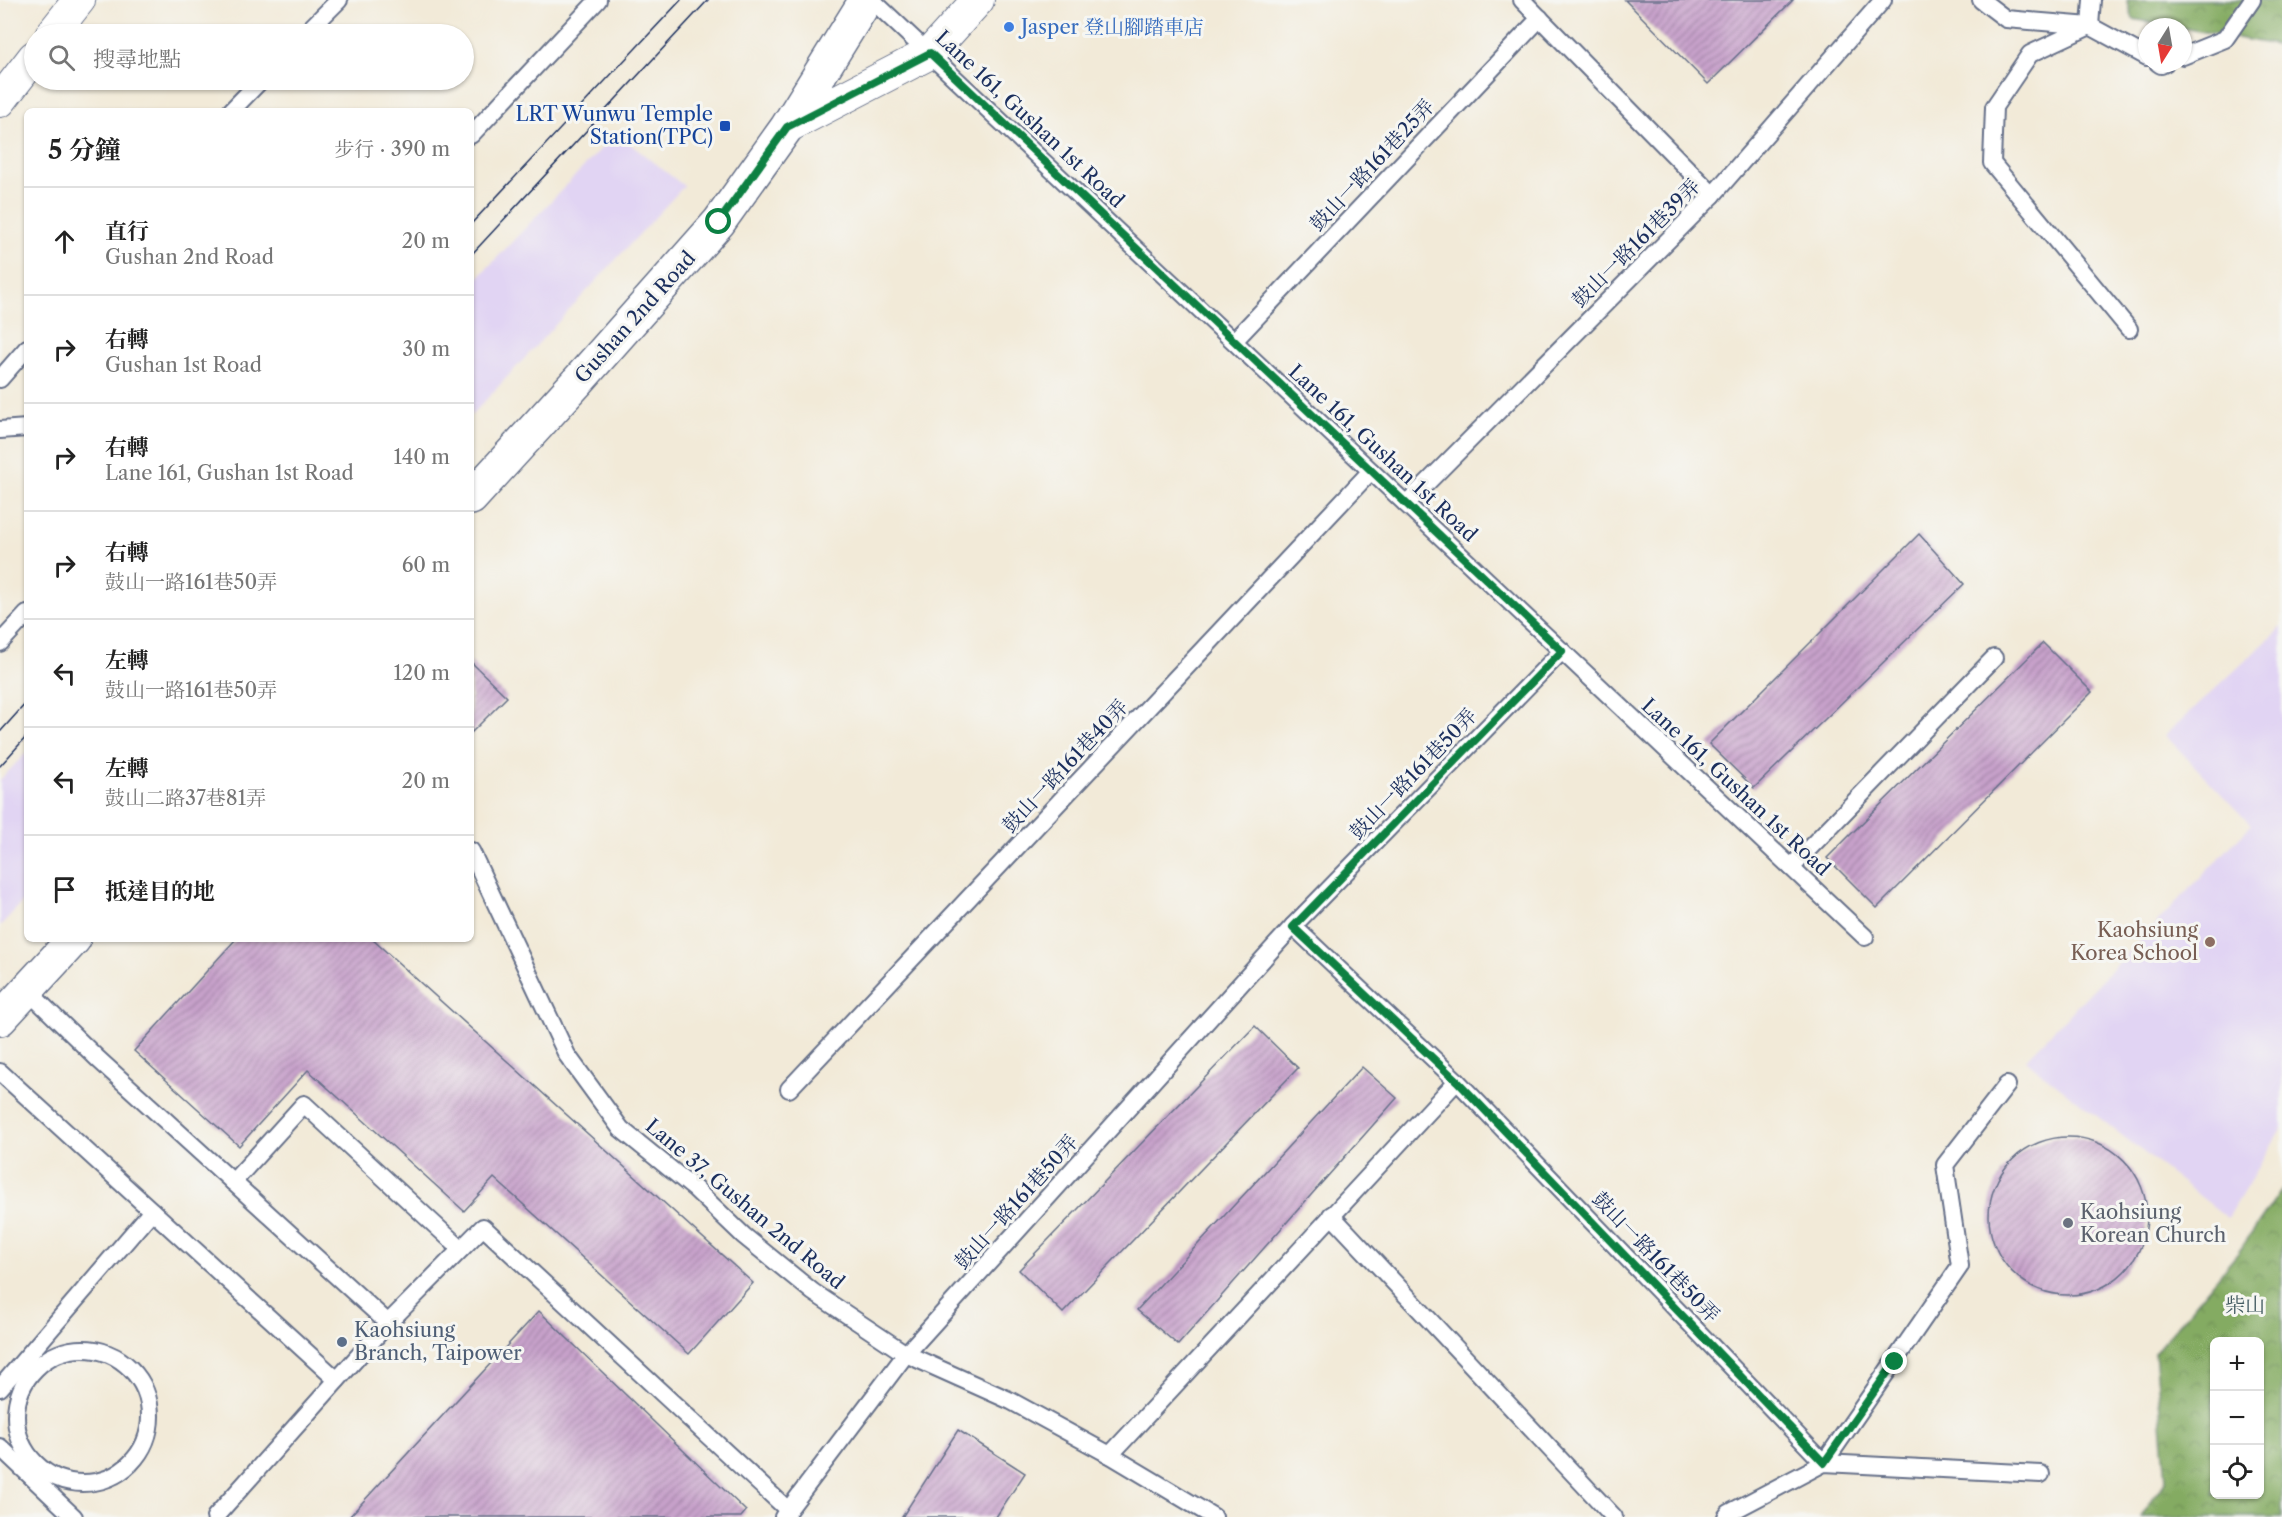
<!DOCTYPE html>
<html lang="zh-TW">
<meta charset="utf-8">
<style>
:root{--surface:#fff;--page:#f2f2f2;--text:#222;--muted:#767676;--line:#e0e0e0}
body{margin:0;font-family:"Libre Caslon Text","Noto Serif TC",serif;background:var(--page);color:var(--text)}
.controls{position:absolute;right:18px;bottom:18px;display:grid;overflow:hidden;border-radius:9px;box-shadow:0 2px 4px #0004}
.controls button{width:54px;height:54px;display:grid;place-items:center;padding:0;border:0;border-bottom:2px solid var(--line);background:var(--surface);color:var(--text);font:30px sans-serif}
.compass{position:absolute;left:2138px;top:18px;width:54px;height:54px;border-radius:50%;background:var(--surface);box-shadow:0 2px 4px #0004;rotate:191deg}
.stop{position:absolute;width:18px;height:18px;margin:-14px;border:4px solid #0b8043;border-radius:50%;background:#fff}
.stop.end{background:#0b8043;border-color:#fff;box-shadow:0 2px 6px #0008}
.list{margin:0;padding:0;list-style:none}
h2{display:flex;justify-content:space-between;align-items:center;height:78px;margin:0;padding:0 24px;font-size:26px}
h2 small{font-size:20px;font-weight:400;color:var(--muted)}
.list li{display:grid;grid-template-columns:39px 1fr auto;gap:18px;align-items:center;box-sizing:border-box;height:108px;padding:0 24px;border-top:2px solid var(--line)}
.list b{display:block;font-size:22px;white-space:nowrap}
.list p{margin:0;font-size:20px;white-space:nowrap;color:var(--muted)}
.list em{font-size:20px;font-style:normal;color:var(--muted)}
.icon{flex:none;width:33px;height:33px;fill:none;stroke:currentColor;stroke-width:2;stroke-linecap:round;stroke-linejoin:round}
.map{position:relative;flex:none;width:2282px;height:1517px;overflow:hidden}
.search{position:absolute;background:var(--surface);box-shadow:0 2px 4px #0004;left:24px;top:24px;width:450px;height:66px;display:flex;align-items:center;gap:15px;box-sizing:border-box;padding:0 21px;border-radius:33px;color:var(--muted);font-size:22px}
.panel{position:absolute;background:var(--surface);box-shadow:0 2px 4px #0004;left:24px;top:108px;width:450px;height:834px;border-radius:9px}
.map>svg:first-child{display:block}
</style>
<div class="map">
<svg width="2282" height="1517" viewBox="0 0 2282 1517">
<defs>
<pattern id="forest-crowns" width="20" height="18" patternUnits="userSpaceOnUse" patternTransform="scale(1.5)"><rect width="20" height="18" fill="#84ab62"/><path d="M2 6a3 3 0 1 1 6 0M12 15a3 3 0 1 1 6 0" fill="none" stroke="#6b8c54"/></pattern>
<pattern id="building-hatch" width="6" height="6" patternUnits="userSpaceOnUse" patternTransform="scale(1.5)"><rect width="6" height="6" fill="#c8a2cb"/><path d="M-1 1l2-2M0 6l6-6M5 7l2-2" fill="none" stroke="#a284a8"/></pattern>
</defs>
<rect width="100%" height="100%" fill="#f6f6f2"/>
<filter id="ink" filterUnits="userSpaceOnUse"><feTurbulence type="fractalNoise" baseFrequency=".0167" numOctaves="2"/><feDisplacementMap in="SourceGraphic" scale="12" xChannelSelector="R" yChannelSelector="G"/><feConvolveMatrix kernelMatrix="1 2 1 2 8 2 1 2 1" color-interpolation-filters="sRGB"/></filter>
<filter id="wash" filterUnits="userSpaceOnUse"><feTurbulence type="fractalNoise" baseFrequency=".008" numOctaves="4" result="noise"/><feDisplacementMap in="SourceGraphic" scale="24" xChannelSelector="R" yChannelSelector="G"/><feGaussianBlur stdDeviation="1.35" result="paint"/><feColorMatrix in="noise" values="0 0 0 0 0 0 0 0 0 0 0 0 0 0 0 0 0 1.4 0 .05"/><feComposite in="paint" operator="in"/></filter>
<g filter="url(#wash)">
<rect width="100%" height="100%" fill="#f2ead8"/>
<g fill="#e1d4f3">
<path d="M616,133L684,186L471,416V285Z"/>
<path d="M2282,627V1127L2228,1218L2025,1060L2251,825L2165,735Z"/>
<path d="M27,752V897L0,926V780Z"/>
</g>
<g fill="url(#forest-crowns)" stroke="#506d60" stroke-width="1.5" fill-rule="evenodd">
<path d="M2127,0H2282V46L2133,19Z"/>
<path d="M2282,1189V1517H2141L2166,1480L2155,1352L2238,1253ZM2214,1342H2260V1494H2214Z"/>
</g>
<g id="blocks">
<g fill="url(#building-hatch)">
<path d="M1625,0H1793L1708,84Z"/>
<path d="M1919,534L1964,584L1754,788L1709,744Z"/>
<path d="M2043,643L2092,692L1877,908L1827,858Z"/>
<path d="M471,662L507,697L471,733Z"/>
<path d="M236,939H372L753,1283L689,1354L494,1178L464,1211L308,1070L239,1146L134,1051Z"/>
<path d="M1255,1026L1298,1068L1063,1313L1019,1270Z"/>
<path d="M1362,1067L1397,1098L1178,1345L1137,1310Z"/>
<circle cx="2068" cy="1216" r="79"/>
<path d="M539,1311L746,1511L741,1517H349Z"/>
<path d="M958,1430L1025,1473L996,1517H902Z"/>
</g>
</g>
</g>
<g filter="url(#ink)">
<use href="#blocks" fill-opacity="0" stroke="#667089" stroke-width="1.5"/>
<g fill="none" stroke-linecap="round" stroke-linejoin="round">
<g stroke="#667089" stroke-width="20">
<g id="lane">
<path d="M872,0L1865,937"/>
<path d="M1522,0L1713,195"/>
<path d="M1981,0L2006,19L2090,26L2030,54L1994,107L1992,163L2129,329"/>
<path d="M2092,0L2090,26L2147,57"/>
<path d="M305,34L339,0"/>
<path d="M2183,56L2225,39L2252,0"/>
<path d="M2158,63L2161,65L2165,63"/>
<path d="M231,111L261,80"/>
<path d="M471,135L598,0"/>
<path d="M1234,341L1540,18"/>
<path d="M0,379L27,348"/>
<path d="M0,430L27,428"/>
<path d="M1406,504L1713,195L1883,0"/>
<path d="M0,643L27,614"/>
<path d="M471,851L567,1055L621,1129L695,1189L744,1236L813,1292L906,1354L1011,1401L1110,1455L1214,1517"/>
<path d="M1791,867L1994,658"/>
<path d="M1293,926L1457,1081L1824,1463L1960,1266L1945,1165L2007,1085"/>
<path d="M28,991L98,1059L388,1323"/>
<path d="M0,1072L337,1380"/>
<path d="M789,1089L1371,471"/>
<path d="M233,1182L304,1104L461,1249"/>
<path d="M1331,1215L1614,1517"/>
<circle cx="83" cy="1416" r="67"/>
<path d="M0,1388L152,1211"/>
<path d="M0,1447L74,1517"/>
<path d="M1110,1455L1457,1081"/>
<path d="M215,1517L388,1323L483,1227L788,1510"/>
<path d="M783,1517L906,1354L1293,926L1562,651"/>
<path d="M1726,1517L1729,1513L1824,1463L2041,1474"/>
</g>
</g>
<g stroke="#667089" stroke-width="34">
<g id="street">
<path d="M52,34L79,0"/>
<path d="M0,101L34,57"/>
<path d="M787,127L930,53L978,0"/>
</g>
</g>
<g stroke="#667089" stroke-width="36">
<g id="secondary">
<path d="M471,498L578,381L719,222L787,127L866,0"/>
<path d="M0,1019L74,939"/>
</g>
</g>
<use href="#lane" stroke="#fff" stroke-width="16"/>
<use href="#street" stroke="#fff" stroke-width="32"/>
<use href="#secondary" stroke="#fff" stroke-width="33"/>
<g stroke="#1b2f5e" stroke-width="1.5">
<path d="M471,224L681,0"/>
<path d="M471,255L708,0"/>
<path d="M0,732L27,702"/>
<path d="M0,766L27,736"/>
</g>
</g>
</g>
<g fill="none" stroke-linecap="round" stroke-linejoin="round" filter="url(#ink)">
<path stroke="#0b8043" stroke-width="8" d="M719,222L787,127L930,53L1562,651L1293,927L1457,1081L1824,1463L1895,1362"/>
</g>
<circle fill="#3f7fe0" stroke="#f6f6f2" stroke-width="2" cx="1009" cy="27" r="6"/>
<rect fill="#1a4fb4" stroke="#f6f6f2" stroke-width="2" x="719" y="120" width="12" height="12" rx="3"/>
<circle fill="#8d6e63" stroke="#f6f6f2" stroke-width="2" cx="2210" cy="942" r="6"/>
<circle fill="#6b7280" stroke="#f6f6f2" stroke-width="2" cx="2068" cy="1223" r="6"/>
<circle fill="#5c6f8a" stroke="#f6f6f2" stroke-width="2" cx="342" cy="1342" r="6"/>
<g text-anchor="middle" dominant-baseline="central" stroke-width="6" stroke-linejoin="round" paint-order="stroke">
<g font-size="20" fill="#366cbe" stroke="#f6f6f2" text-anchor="start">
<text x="1021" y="27">Jasper 登山腳踏車店</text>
</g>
<g font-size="20" fill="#164399" stroke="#f6f6f2" text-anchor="end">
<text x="713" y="114">LRT Wunwu Temple<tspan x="713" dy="23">Station(TPC)</tspan></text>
</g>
<g font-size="20" fill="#1b2f5e" stroke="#f6f6f2">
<text transform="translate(1030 119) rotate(43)">Lane 161, Gushan 1st Road</text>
<text transform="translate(1372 165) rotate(-47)">鼓山一路161巷25弄</text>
<text transform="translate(1636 243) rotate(-45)">鼓山一路161巷39弄</text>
<text transform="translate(635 317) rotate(-48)">Gushan 2nd Road</text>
<text transform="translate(1383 453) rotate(43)">Lane 161, Gushan 1st Road</text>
<text transform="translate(1065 766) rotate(-47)">鼓山一路161巷40弄</text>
<text transform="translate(1413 774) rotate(-46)">鼓山一路161巷50弄</text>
<text transform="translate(1736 787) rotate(43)">Lane 161, Gushan 1st Road</text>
<text transform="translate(1016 1202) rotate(-48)">鼓山一路161巷50弄</text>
<text transform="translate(745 1204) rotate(40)">Lane 37, Gushan 2nd Road</text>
<text transform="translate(1656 1257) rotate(46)">鼓山一路161巷50弄</text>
</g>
<g font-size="20" fill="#785e54" stroke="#f6f6f2" text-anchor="end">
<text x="2198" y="930">Kaohsiung<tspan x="2198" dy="23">Korea School</tspan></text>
</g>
<g font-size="20" fill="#5b616d" stroke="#f6f6f2" text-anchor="start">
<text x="2080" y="1212">Kaohsiung<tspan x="2080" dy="23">Korean Church</tspan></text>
</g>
<g font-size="20" fill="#445c63" stroke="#f6f6f2">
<text x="2245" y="1305">柴山</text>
</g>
<g font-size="20" fill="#4e5e75" stroke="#f6f6f2" text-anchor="start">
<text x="354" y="1330">Kaohsiung<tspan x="354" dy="23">Branch, Taipower</tspan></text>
</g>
</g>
</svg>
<div class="controls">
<button>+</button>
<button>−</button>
<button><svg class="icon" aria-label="locate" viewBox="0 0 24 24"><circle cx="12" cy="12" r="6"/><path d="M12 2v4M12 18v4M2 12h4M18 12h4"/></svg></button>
</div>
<svg class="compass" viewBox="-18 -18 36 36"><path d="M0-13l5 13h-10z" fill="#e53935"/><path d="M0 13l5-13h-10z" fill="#767676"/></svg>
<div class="stop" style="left:719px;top:222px"></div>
<div class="stop end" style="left:1895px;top:1362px"></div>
<div class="search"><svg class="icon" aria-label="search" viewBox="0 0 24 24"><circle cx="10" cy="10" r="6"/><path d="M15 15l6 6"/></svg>搜尋地點</div>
<section class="panel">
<h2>5 分鐘<small>步行 · 390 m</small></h2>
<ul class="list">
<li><svg class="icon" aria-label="ahead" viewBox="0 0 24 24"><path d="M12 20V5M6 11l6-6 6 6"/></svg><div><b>直行</b><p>Gushan 2nd Road</p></div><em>20 m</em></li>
<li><svg class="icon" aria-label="right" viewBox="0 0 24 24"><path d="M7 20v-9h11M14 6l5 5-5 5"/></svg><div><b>右轉</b><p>Gushan 1st Road</p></div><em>30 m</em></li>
<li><svg class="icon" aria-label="right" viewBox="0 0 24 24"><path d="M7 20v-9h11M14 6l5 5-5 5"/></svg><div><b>右轉</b><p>Lane 161, Gushan 1st Road</p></div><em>140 m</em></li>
<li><svg class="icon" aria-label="right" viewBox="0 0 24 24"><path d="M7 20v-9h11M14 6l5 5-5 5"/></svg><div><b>右轉</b><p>鼓山一路161巷50弄</p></div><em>60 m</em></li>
<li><svg class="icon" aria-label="left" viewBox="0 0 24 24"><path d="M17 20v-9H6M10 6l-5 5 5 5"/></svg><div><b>左轉</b><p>鼓山一路161巷50弄</p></div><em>120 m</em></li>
<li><svg class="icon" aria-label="left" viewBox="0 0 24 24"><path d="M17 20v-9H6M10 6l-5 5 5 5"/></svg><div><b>左轉</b><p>鼓山二路37巷81弄</p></div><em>20 m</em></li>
<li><svg class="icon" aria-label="arrive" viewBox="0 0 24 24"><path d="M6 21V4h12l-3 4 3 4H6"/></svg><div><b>抵達目的地</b></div></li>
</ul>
</section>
</div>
